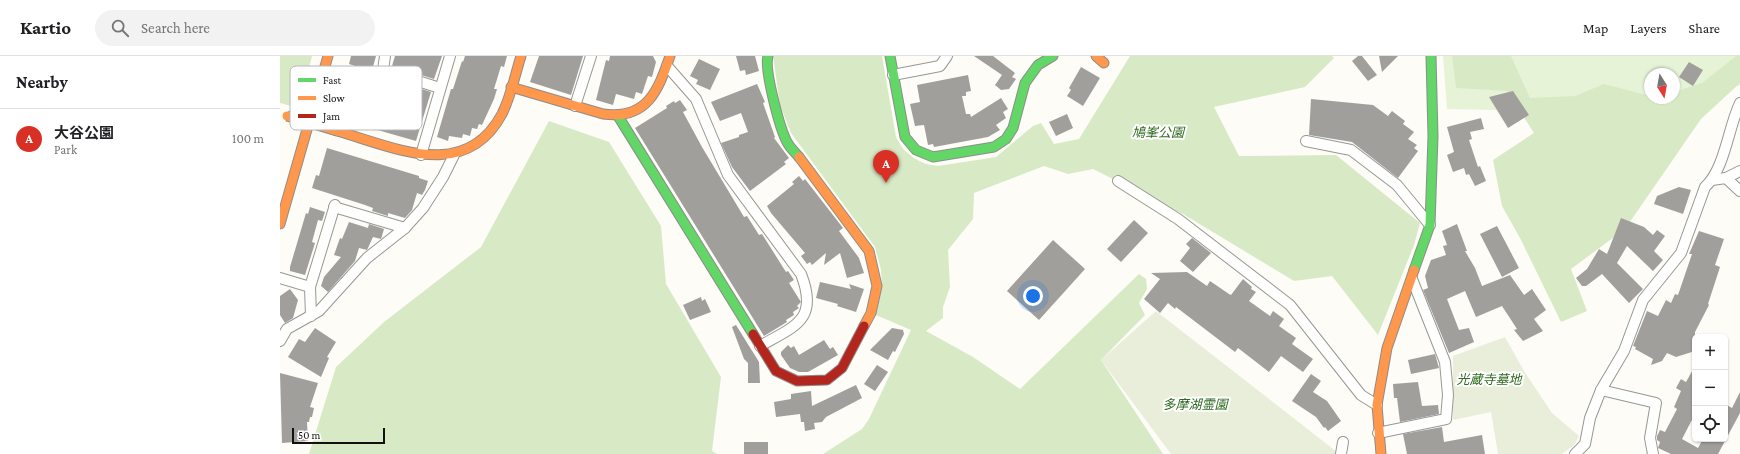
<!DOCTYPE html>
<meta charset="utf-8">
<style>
:root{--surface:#fff;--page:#f2f2f2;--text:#202124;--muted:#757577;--line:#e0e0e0;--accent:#d93025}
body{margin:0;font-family:"Crimson Pro","Noto Sans JP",serif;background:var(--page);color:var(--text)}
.controls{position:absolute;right:12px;bottom:12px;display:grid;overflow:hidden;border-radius:6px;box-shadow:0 1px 3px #0004}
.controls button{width:36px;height:36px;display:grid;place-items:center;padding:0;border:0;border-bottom:1px solid var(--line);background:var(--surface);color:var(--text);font:20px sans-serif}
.compass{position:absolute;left:1364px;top:12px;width:36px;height:36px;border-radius:50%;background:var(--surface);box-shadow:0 1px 3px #0004;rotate:169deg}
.scale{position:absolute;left:12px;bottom:10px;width:93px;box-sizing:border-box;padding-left:4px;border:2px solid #111;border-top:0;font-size:11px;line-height:14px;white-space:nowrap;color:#111;-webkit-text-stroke:3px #fff;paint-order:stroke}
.you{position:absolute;left:753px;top:240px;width:14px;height:14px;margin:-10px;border:3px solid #fff;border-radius:50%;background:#1a73e8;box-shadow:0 0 0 6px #1a73e833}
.badge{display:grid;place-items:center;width:26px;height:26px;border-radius:50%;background:var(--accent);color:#fff;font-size:13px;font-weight:700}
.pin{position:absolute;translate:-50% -33px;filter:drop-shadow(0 1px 2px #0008)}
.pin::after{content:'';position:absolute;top:21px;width:14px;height:12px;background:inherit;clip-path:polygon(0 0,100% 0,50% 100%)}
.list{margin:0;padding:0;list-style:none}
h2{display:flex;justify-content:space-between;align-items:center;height:52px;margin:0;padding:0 16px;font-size:17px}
h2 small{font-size:13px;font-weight:400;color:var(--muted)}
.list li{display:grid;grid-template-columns:26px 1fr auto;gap:12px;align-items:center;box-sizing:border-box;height:60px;padding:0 16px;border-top:1px solid var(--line)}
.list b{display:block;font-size:15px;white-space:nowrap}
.list p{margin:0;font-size:13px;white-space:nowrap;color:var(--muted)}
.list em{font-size:13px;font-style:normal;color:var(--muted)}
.icon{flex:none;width:22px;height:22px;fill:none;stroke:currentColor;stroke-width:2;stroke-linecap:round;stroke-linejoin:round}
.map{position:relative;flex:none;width:1460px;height:398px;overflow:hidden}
header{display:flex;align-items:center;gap:24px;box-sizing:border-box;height:56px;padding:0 20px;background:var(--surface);border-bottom:1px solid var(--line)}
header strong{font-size:19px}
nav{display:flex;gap:22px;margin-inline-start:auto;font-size:14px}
.search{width:280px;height:36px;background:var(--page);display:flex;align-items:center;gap:10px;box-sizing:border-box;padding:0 14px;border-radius:22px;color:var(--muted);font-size:15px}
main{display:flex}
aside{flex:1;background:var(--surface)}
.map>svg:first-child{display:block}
</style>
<header>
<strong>Kartio</strong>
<div class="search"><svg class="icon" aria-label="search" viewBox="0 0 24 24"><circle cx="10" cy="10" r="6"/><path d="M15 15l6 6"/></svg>Search here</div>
<nav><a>Map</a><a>Layers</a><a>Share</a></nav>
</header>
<main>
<aside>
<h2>Nearby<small></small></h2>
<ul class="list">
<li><span class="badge">A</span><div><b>大谷公園</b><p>Park</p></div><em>100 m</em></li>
</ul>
</aside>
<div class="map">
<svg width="1460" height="398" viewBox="0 0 1460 398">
<rect width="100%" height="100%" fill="#fdfcf7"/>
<path fill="#e7f3d7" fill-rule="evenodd" d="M1163,0H1460V29L1381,58L1167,53ZM1370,18H1394V42H1370Z"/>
<g fill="#d8eac5">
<path d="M0,0H32L19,52L0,47Z"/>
<path d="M493,0H602L616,81L623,93L635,103L646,108L658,110L716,101L753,70L761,67L774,88L799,83L850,0H1052L1054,2L1025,31L934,51L959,100L1056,99L1140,167L1134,189L1098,279L1052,220L1014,225L903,158L813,113L788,118L764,110L694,137L693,163L668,194L670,231L663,251V262L646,275L693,301L740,333L859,218L866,223L867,233L859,247L865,259L821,304L883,398H543L582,373L589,363L631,274L596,259L602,232L601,214L595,191L511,77L500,49Z"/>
<path d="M1172,0H1231L1250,42L1295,40L1324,28L1370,40V42H1394V36L1422,27L1456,0H1460V27L1421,63L1345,173L1291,213L1307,255L1281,266L1240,182L1222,150L1213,104L1254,77L1227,35L1176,32Z"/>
<path d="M269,65L329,86L381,170L386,228L441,321L432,395L437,398H29L56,311L104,266L201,191Z"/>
</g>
<g fill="#e9eedb">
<path d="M876,255L1057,396V398H891L821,304Z"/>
<path d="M1225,281L1244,315L1272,357L1299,380L1295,388L1282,398H1218L1211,356L1173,364V300Z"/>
</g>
<g fill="#a19f9c">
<path d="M71,0H96L81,54L96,59L108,22L151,36L136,85L87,71L61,61L75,10L69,8Z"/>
<path d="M115,0H162L154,23L112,10Z"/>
<path d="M185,0H227L224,11L221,10L214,33H217L214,43L202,69L199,68L197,73L192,72L190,80L183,78L182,82L169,80L168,85L157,81L171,33H173L182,5L183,6Z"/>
<path d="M259,0H303L291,39L250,26Z"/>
<path d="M330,0H373L376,6L372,21L368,20L362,38L356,36L354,43L336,38L333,49L316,44L326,4L329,5Z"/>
<path d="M456,0H475L479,15L466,19L465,14L460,15Z"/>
<path d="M694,0H713L735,17L732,21L736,23L729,33L721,34L715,29L722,19Z"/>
<path d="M1078,0H1082L1097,19L1088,25L1072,5Z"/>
<path d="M1099,0H1118L1102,16Z"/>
<path d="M419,3L440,13L430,34L416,28L418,24L410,20Z"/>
<path d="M1409,6L1423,14L1413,30L1399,21Z"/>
<path d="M801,11L820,22L803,50L787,40L791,34L789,32Z"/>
<path d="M688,19L691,35L686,36V40H682L686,58H690L691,61L721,42L728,53L723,56L726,62L716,69L720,74L708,81L654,91L653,88L648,89L644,69L635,70L630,48L640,46L637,29Z"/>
<path d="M477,28L485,46L483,47L495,81L494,82L509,102L504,106L506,108L470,135L452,111L441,87L459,81V79L468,76L461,57L440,65L431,46Z"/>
<path d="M1233,35L1249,59L1228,72L1209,41Z"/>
<path d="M1031,43L1093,49L1108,60L1112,55L1125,65L1123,68L1134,76L1128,83L1137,89L1134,92L1138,95L1118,122L1072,86L1029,79Z"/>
<path d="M400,44L407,54L403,56L422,91L464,161L467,160L479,179L482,178L506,216L508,215L514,224L509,227L521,246L517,250L519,252L513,256L514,259L506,264L507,266L484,280L355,72L387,52L386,50L394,45L395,47Z"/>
<path d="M787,58L793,72L776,80L769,66Z"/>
<path d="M1201,62L1204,73L1190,76L1192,83L1189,84L1198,111L1200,110L1206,125L1195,130L1189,118L1186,119L1184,112L1173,116L1167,99L1174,96L1167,71Z"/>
<path d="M47,92L139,120V122L148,125L145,134L142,139L137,137L132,154L125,162L108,157V160L92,155L93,152L85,149L32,132L36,119L39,120Z"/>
<path d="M519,120L523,125L525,123L563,172L559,175L579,202L584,217L567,222L560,197L544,209L546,197L532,209L530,206L527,208L521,200L525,197L491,157L487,150L514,128L512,126Z"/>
<path d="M1399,131L1411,134L1403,158L1374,148L1377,140Z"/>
<path d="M30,151L45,156L42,165L38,164L32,186L35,187L25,219L10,215V211L26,157L28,158Z"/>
<path d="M1341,162L1364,171L1373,179L1377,174L1385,180L1374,195L1383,204L1373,215L1347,190L1337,207L1363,233L1349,247L1322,218L1306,230H1302L1296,222L1307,213L1319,193L1327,198Z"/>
<path d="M854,164L868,177L841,206L827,193Z"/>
<path d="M69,166L88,172L89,168L104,173L101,183L93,181L87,194L79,192L75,205L48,236L41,230L44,221L61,201L54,199L60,182L62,183Z"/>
<path d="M1177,168L1187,195H1185L1195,212L1202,230L1230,219L1244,239L1252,233L1266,254L1254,263L1263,275L1243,285L1234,274L1237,273L1222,250L1196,261L1185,235L1167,243L1179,274L1189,272L1194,286L1169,297L1143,234L1148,232L1145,220L1151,204L1166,199L1163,190L1167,189L1162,175Z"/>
<path d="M1217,170L1239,212L1222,221L1200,178Z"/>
<path d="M1419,175L1444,183L1435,209L1440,211L1428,248L1429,249L1415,276V295L1396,301L1387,297L1382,305L1371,309L1373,303L1355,293L1356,291L1353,290L1367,255L1378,260L1386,244L1391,247L1395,238L1398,239L1412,198H1409Z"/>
<path d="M912,182L931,197L913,216L900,205L910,192L906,188Z"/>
<path d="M773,184L805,213L759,264L727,235Z"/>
<path d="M907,216L927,230L930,225L949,238L951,239L963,223L972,231L971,233L976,236L969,245L990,260L993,255L1004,263L999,270L1016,282L1012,288L1033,303L1023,316L1001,300L989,316L958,292L955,296L896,251L895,253L888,247L880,257L864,243L880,223L871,217Z"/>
<path d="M540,226L571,233L569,228L584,233L576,256L557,250L558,248L536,242Z"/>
<path d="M10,233L18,244L13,262L5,267L0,259V240Z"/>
<path d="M421,241L422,245L425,243L431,256L410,264L403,249Z"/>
<path d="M456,269L479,306L480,327H468V307L464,303L452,271Z"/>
<path d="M35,272L56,286L47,301L49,302L41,321L8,301L19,283L25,286Z"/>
<path d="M612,272L623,274L624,278L615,296L613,295L608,304L590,294Z"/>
<path d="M544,284L550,293L553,291L558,299L528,316H519L510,312L501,299V296L508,289L511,292L514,290L519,299Z"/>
<path d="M1155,298L1159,312L1131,318L1128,304Z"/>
<path d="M597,309L608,316L595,335L584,328Z"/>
<path d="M1415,310V358L1402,383L1418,392L1423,383H1445V348L1452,352L1460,336V357L1438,398H1391L1378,392L1380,386L1377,384V380L1380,374L1385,376L1397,353L1394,351L1401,335L1396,332L1401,323L1406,326Z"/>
<path d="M0,317L38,327L30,351L34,352L32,361H30L29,366H27L28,385L2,387Z"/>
<path d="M1031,318L1041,325L1033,336L1047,345L1061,365L1048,375L1045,371L1044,372L1036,361L1012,345Z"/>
<path d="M1138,326L1142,350L1158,349L1159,358L1120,366L1117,342H1114L1113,328Z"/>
<path d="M576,329L582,342L546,361L542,366L534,367L535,373L525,375L524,366H521L520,358L496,361L494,346L511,343V338L531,335L532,350Z"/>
<path d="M1162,371L1164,386L1202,379L1205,398H1127L1123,378Z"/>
<rect x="464" y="386" width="24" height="12"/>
</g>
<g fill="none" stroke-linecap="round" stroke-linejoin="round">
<g stroke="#979795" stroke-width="12">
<g id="street">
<path d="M105,0L103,14L160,32"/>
<path d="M387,10L416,43L448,119L521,218C539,264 515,270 480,290"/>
<path d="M613,19L660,10L667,0"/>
<path d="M295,50L311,0"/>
<path d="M1026,85L1071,94L1117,129L1150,169"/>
<path d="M141,99L170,0"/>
<path d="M1446,122L1460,135"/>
<path d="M1432,124L1446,122L1460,115"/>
<path d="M838,125L898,163L1010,249L1081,339L1097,349"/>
<path d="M54,151L125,172"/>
<path d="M0,222L30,231"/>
<path d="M31,260L30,231L55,149"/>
<path d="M0,285L7,273L39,255L87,202L125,172L143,152L163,121L174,99"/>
<path d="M1321,334L1376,347L1370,382L1373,398"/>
<path d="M1098,377L1166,363L1168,339L1165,306L1132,223"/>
<path d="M1061,398L1063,386"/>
<path d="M1295,398L1305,388L1310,362L1321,334L1344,295L1363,244L1401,197L1425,131C1445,113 1448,72 1460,47"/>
</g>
</g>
<g stroke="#8e8d8b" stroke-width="11">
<g id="fast">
<path d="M488,0C484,14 500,73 507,86C510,92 515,96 519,101"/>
<path d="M610,0L625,81L636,94L653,101L714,91L726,83L733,72L745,27L758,9L773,0"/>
<path d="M338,60L473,278"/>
<path d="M1134,214L1150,169L1153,80L1151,0"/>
</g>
</g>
<g stroke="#8e8d8b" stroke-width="11">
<g id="slow">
<path d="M816,0L824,7"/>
<path d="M231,31L323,58C367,64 378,35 390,0"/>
<path d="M57,75C114,91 185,127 222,58C231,40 235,19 241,0"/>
<path d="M519,101L589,195L597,230L591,257L584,270"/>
<path d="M0,168L48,0"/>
<path d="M1101,398L1097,349L1107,292L1134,214"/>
</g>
</g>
<g stroke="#8e8d8b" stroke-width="11">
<path id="jam" d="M473,278L496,315L517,325L547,324L562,312L584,270"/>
</g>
<use href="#street" stroke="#fffffe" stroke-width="10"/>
<use href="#fast" stroke="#63d668" stroke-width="9"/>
<use href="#slow" stroke="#ff974d" stroke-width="9"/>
<use href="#jam" stroke="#b3261e" stroke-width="9"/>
<g stroke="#8e8d8b" stroke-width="11" stroke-linecap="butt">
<path id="slow-bridge" d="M7,60L57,75"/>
</g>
<use href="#slow-bridge" stroke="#ff974d" stroke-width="9"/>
</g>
<g text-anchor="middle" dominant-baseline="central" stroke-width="4" stroke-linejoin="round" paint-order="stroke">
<g font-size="13" font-style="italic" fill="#2f6b1f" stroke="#fff">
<text x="878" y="76">鳩峯公園</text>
<text x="1209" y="323">光蔵寺墓地</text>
<text x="915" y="348">多摩湖霊園</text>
</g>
</g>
<rect x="10" y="10" width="132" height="64" rx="6" fill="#fff" stroke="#b8b8b8" stroke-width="1"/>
<rect x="18" y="22" width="18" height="4" fill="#63d668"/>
<rect x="18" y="40" width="18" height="4" fill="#ff974d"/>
<rect x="18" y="58" width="18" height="4" fill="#b3261e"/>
<g font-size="11" fill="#111">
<text x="43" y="28">Fast</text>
<text x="43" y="46">Slow</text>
<text x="43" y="64">Jam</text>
</g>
</svg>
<div class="controls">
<button>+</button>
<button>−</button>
<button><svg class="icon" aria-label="locate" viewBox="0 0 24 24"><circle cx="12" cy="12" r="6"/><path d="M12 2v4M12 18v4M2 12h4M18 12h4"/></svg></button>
</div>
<svg class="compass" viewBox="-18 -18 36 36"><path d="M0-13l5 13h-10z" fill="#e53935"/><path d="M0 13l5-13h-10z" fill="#757577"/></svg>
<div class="scale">50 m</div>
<div class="you"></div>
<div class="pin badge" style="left:606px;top:127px">A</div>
</div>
</main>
